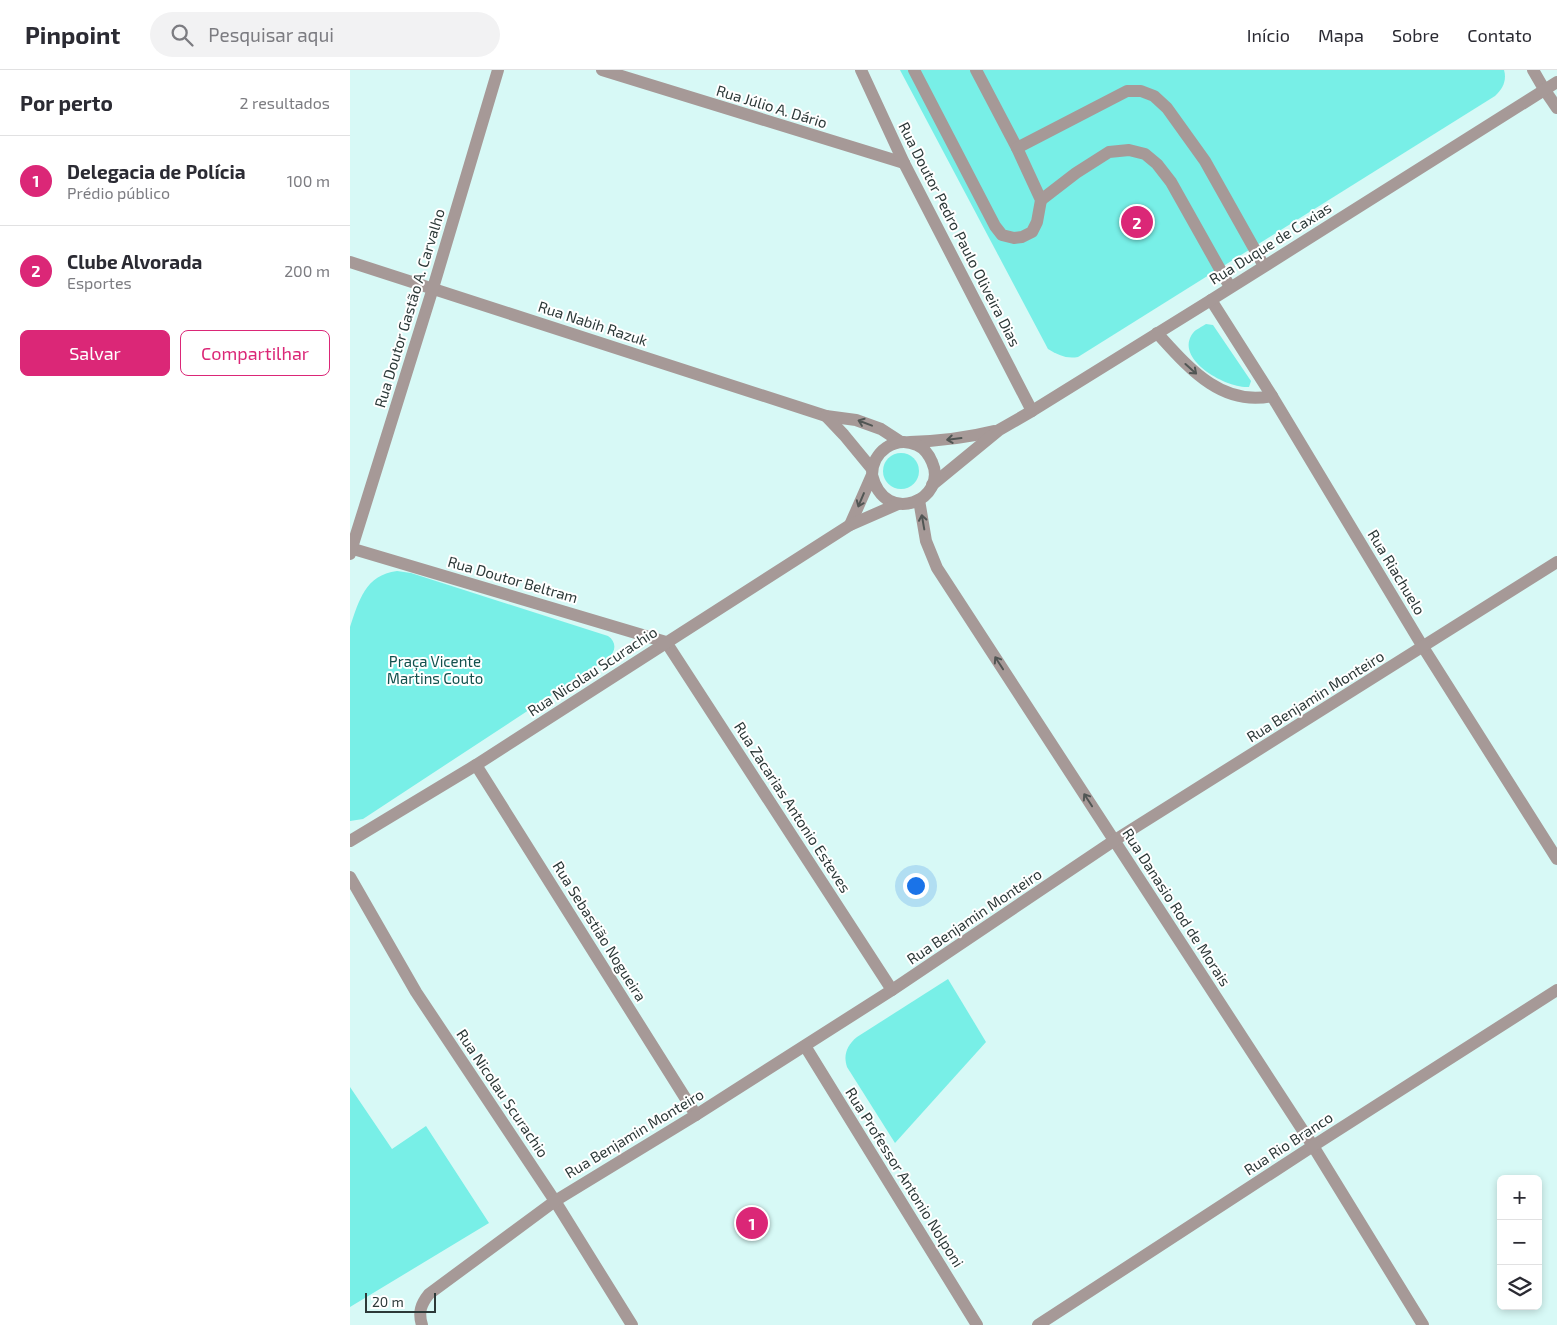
<!DOCTYPE html>
<html lang="pt">
<meta charset="utf-8">
<style>
:root{--surface:#fff;--page:#f2f2f3;--text:#2b2b33;--muted:#7c7c81;--line:#e1e1e2;--accent:#db2777}
body{margin:0;font-family:"Exo 2",sans-serif;background:var(--page);color:var(--text)}
.controls{position:absolute;right:15px;bottom:15px;display:grid;overflow:hidden;border-radius:8px;box-shadow:0 2px 8px #0003}
.controls button{width:45px;height:45px;display:grid;place-items:center;padding:0;border:0;border-bottom:1px solid var(--line);background:var(--surface);color:var(--text);font:25px sans-serif}
.scale{position:absolute;left:15px;bottom:12px;width:71px;box-sizing:border-box;padding-left:5px;border:2px solid #2c3938;border-top:0;font-size:14px;line-height:18px;white-space:nowrap;color:#2c3938;-webkit-text-stroke:4px #fff;paint-order:stroke}
.you{position:absolute;left:565px;top:815px;width:18px;height:18px;margin:-12px;border:4px solid #fff;border-radius:50%;background:#1a73e8;box-shadow:0 0 0 8px #1a73e833}
.badge{display:grid;place-items:center;width:32px;height:32px;border-radius:50%;background:var(--accent);color:#fff;font-size:16px;font-weight:700}
.pin{position:absolute;translate:-50% -50%;border:2px solid #fff;box-shadow:0 1px 5px #0006}
.list{margin:0;padding:0;list-style:none}
h2{display:flex;justify-content:space-between;align-items:center;height:65px;margin:0;padding:0 20px;font-size:21px}
h2 small{font-size:16px;font-weight:400;color:var(--muted)}
.list li{display:grid;grid-template-columns:32px 1fr auto;gap:15px;align-items:center;box-sizing:border-box;height:90px;padding:0 20px;border-top:1px solid var(--line)}
.list b{display:block;font-size:19px;white-space:nowrap}
.list p{margin:0;font-size:16px;white-space:nowrap;color:var(--muted)}
.list em{font-size:16px;font-style:normal;color:var(--muted)}
.actions{display:flex;gap:10px;padding:15px 20px}
.actions a{flex:1;padding:11px 0;border:1px solid var(--accent);border-radius:8px;text-align:center;font-size:18px;color:var(--accent)}
.actions .main{background:var(--accent);color:#fff}
.icon{flex:none;width:28px;height:28px;fill:none;stroke:currentColor;stroke-width:2;stroke-linecap:round;stroke-linejoin:round}
.map{position:relative;flex:none;width:1207px;height:1255px;overflow:hidden}
header{display:flex;align-items:center;gap:30px;box-sizing:border-box;height:70px;padding:0 25px;background:var(--surface);border-bottom:1px solid var(--line)}
header strong{font-size:24px}
nav{display:flex;gap:28px;margin-inline-start:auto;font-size:18px}
.search{width:350px;height:45px;background:var(--page);display:flex;align-items:center;gap:12px;box-sizing:border-box;padding:0 18px;border-radius:28px;color:var(--muted);font-size:19px}
main{display:flex}
aside{flex:1;background:var(--surface)}
.map>svg:first-child{display:block}
</style>
<header>
<strong>Pinpoint</strong>
<div class="search"><svg class="icon" aria-label="search" viewBox="0 0 24 24"><circle cx="10" cy="10" r="6"/><path d="M15 15l6 6"/></svg>Pesquisar aqui</div>
<nav><a>Início</a><a>Mapa</a><a>Sobre</a><a>Contato</a></nav>
</header>
<main>
<aside>
<h2>Por perto<small>2 resultados</small></h2>
<ul class="list">
<li><span class="badge">1</span><div><b>Delegacia de Polícia</b><p>Prédio público</p></div><em>100 m</em></li>
<li><span class="badge">2</span><div><b>Clube Alvorada</b><p>Esportes</p></div><em>200 m</em></li>
</ul>
<div class="actions"><a class="main">Salvar</a><a>Compartilhar</a></div>
</aside>
<div class="map">
<svg width="1207" height="1255" viewBox="0 0 1207 1255">
<rect width="100%" height="100%" fill="#d7f9f6"/>
<g fill="#78efe7">
<path d="M550,0H1154C1157,10 1153,19 1145,26L728,287C716,289 708,285 698,279Z"/>
<path d="M856,254L863,255L901,311L899,317C877,319 823,289 843,263C846,259 852,257 856,254Z"/>
<circle cx="551" cy="401" r="18"/>
<path d="M47,501L61,503L258,566C267,572 266,582 258,588L13,749L0,751V557C9,531 15,505 47,501Z"/>
<path d="M598,909L636,972L545,1073L497,997C493,985 497,975 507,967Z"/>
<path d="M0,1017L42,1079L76,1056L139,1153L0,1237Z"/>
</g>
<g fill="none" stroke-linecap="round" stroke-linejoin="round">
<g stroke="#a69997" stroke-width="12">
<path d="M564,0L645,156L652,165L664,168L672,167L682,162L687,152L691,130L667,78L626,0"/>
<path d="M1183,0L1194,19"/>
<path d="M667,78L777,21H791L804,26L817,38L855,91L914,196"/>
<path d="M691,130L726,103L759,82L779,80L795,84L807,94L821,112L880,217"/>
</g>
<g stroke="#a69997" stroke-width="12">
<path d="M252,0L554,93"/>
<path d="M511,0L554,93L682,341"/>
<path d="M1194,19L1207,38"/>
<path d="M0,192L476,346L506,350L531,359L551,372"/>
<path d="M861,230L922,326L1073,577L1207,789"/>
<path d="M807,263C838,297 871,337 922,326"/>
<path d="M476,346L494,365L522,399"/>
<path d="M560,372C589,371 616,368 644,361"/>
<path d="M582,415L649,360L682,341L861,230L1207,12"/>
<path d="M569,430L576,471L587,498L963,1076L1073,1255"/>
<path d="M500,455L522,405C522,382 545,365 567,375C574,378 579,385 582,392C599,429 535,458 522,405"/>
<path d="M0,478L316,572L542,920"/>
<path d="M0,484L83,218L148,0"/>
<path d="M126,695L346,1045"/>
<path d="M0,771L126,695L500,455L548,434"/>
<path d="M0,807L66,922L205,1131L282,1255"/>
<path d="M455,976L627,1255"/>
<path d="M72,1255C68,1242 71,1234 79,1224L205,1131L346,1045L542,920L765,770L1207,492"/>
<path d="M688,1255L963,1076L1207,920"/>
</g>
</g>
<defs><path id="oneway-shaft" d="M-6 0H5M1.5-3L5.5 0L1.5 3" fill="none" stroke-width="1.6" stroke-linecap="round" stroke-linejoin="round" transform="scale(1.25)"/></defs>
<g stroke="#515654">
<use href="#oneway-shaft" transform="translate(841 299) rotate(42)"/>
<use href="#oneway-shaft" transform="translate(515 353) rotate(-159)"/>
<use href="#oneway-shaft" transform="translate(604 369) rotate(173)"/>
<use href="#oneway-shaft" transform="translate(511 430) rotate(113)"/>
<use href="#oneway-shaft" transform="translate(573 452) rotate(-100)"/>
<use href="#oneway-shaft" transform="translate(649 593) rotate(-123)"/>
<use href="#oneway-shaft" transform="translate(738 730) rotate(-123)"/>
</g>
<g text-anchor="middle" dominant-baseline="central" stroke-width="4" stroke-linejoin="round" paint-order="stroke">
<g font-size="15" fill="#2c3938" stroke="#fff">
<text transform="translate(422 36) rotate(17)">Rua Júlio A. Dário</text>
<text transform="translate(610 164) rotate(63)">Rua Doutor Pedro Paulo Oliveira Dias</text>
<text transform="translate(920 173) rotate(-32)">Rua Duque de Caxias</text>
<text transform="translate(59 238) rotate(-73)">Rua Doutor Gastão A. Carvalho</text>
<text transform="translate(243 253) rotate(18)">Rua Nabih Razuk</text>
<text transform="translate(1047 502) rotate(59)">Rua Riachuelo</text>
<text transform="translate(163 509) rotate(16)">Rua Doutor Beltram</text>
<text transform="translate(242 601) rotate(-33)">Rua Nicolau Scurachio</text>
<text transform="translate(965 626) rotate(-32)">Rua Benjamin Monteiro</text>
<text transform="translate(443 737) rotate(57)">Rua Zacarias Antonio Esteves</text>
<text transform="translate(827 837) rotate(57)">Rua Danasio Rod de Morais</text>
<text transform="translate(624 846) rotate(-34)">Rua Benjamin Monteiro</text>
<text transform="translate(250 861) rotate(58)">Rua Sebastião Nogueira</text>
<text transform="translate(153 1023) rotate(56)">Rua Nicolau Scurachio</text>
<text transform="translate(284 1063) rotate(-31)">Rua Benjamin Monteiro</text>
<text transform="translate(938 1073) rotate(-33)">Rua Rio Branco</text>
<text transform="translate(555 1107) rotate(58)">Rua Professor Antonio Nolponi</text>
</g>
<g font-size="15" fill="#12514e" stroke="#fff">
<text x="85" y="591">Praça Vicente<tspan x="85" dy="17">Martins Couto</tspan></text>
</g>
</g>
</svg>
<div class="controls">
<button>+</button>
<button>−</button>
<button><svg class="icon" aria-label="layers" viewBox="0 0 24 24"><path d="M12 4l9 5-9 5-9-5zM3 14l9 5 9-5"/></svg></button>
</div>
<div class="scale">20 m</div>
<div class="you"></div>
<div class="pin badge" style="left:402px;top:1153px">1</div>
<div class="pin badge" style="left:787px;top:152px">2</div>
</div>
</main>
